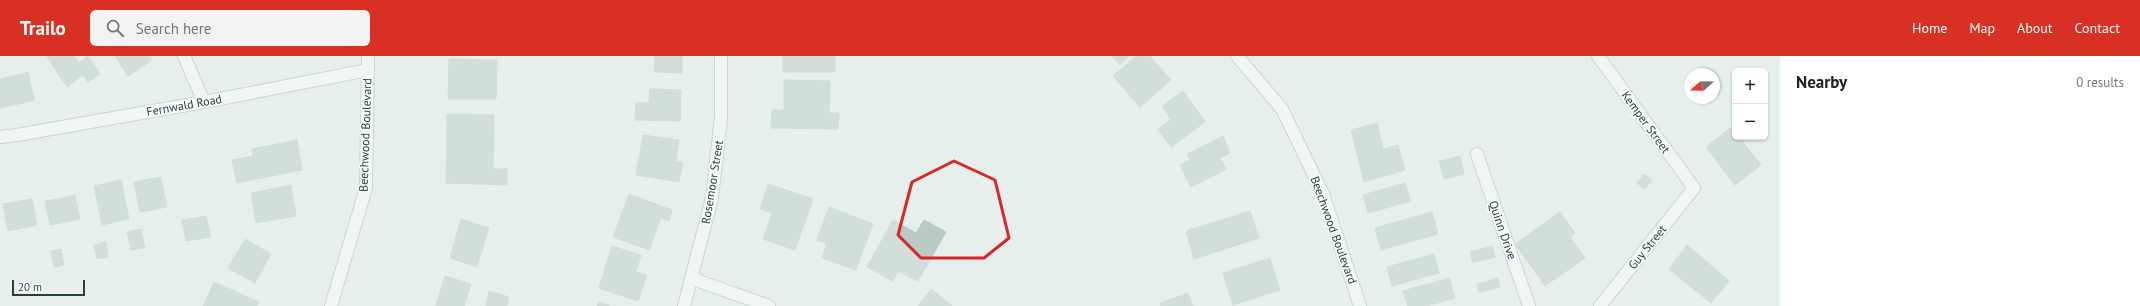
<!DOCTYPE html>
<meta charset="utf-8">
<style>
:root{--surface:#fff;--page:#f2f2f2;--text:#222;--muted:#767676;--line:#e0e0e0;--accent:#d93025}
body{margin:0;font-family:"PT Sans",sans-serif;background:var(--page);color:var(--text)}
.controls{position:absolute;right:12px;top:12px;display:grid;overflow:hidden;border-radius:6px;box-shadow:0 1px 3px #0004}
.controls button{width:36px;height:36px;display:grid;place-items:center;padding:0;border:0;border-bottom:1px solid var(--line);background:var(--surface);color:var(--text);font:20px sans-serif}
.compass{position:absolute;left:1684px;top:12px;width:36px;height:36px;border-radius:50%;background:var(--surface);box-shadow:0 1px 3px #0004;rotate:250deg}
.scale{position:absolute;left:12px;bottom:10px;width:73px;box-sizing:border-box;padding-left:4px;border:2px solid #24423a;border-top:0;font-size:11px;line-height:14px;white-space:nowrap;color:#24423a;-webkit-text-stroke:3px #f7fbf9;paint-order:stroke}
.list{margin:0;padding:0;list-style:none}
h2{display:flex;justify-content:space-between;align-items:center;height:52px;margin:0;padding:0 16px;font-size:17px}
h2 small{font-size:13px;font-weight:400;color:var(--muted)}
.icon{flex:none;width:22px;height:22px;fill:none;stroke:currentColor;stroke-width:2;stroke-linecap:round;stroke-linejoin:round}
.map{position:relative;flex:none;width:1780px;height:250px;overflow:hidden}
header{display:flex;align-items:center;gap:24px;box-sizing:border-box;height:56px;padding:0 20px;background:var(--accent);color:#fff}
header strong{font-size:19px}
nav{display:flex;gap:22px;margin-inline-start:auto;font-size:14px}
.search{width:280px;height:36px;background:var(--page);display:flex;align-items:center;gap:10px;box-sizing:border-box;padding:0 14px;border-radius:6px;color:var(--muted);font-size:15px}
main{display:flex}
aside{flex:1;background:var(--surface)}
.map>svg:first-child{display:block}
</style>
<header>
<strong>Trailo</strong>
<div class="search"><svg class="icon" aria-label="search" viewBox="0 0 24 24"><circle cx="10" cy="10" r="6"/><path d="M15 15l6 6"/></svg>Search here</div>
<nav><a>Home</a><a>Map</a><a>About</a><a>Contact</a></nav>
</header>
<main>
<div class="map">
<svg width="1780" height="250" viewBox="0 0 1780 250">
<rect width="100%" height="100%" fill="#e6efeb"/>
<g fill="#bbcac4" stroke="#b8c9c2">
<path d="M48,0H74L79,7L88,0L100,18L88,26L83,19L67,31L47,1Z"/>
<path d="M115,0H149L152,4L128,20Z"/>
<path d="M655,0H682V17L654,16Z"/>
<rect x="783" y="0" width="52" height="16"/>
<path d="M1112,0H1129L1120,9Z"/>
<path d="M1136,0H1150L1171,24L1140,51L1113,20Z"/>
<path d="M449,3L497,4L496,43H448Z"/>
<path d="M28,16L34,44L23,47L13,20Z"/>
<path d="M13,20L23,47L0,52V23Z"/>
<path d="M784,24L830,25L829,57H839L838,73L771,72L772,54H784Z"/>
<path d="M650,33L681,34L680,65L635,64L636,47H649Z"/>
<path d="M1183,35L1205,66L1171,91L1158,73L1171,64L1162,50Z"/>
<path d="M447,58L494,59L493,113H507V129L446,127Z"/>
<path d="M1377,67L1383,93L1398,89L1405,114L1364,126L1351,74Z"/>
<path d="M1732,71L1735,75V81H1739L1761,109L1735,129L1706,91Z"/>
<path d="M643,79L679,84L676,105L683,107L679,126L636,119Z"/>
<path d="M1223,80L1230,97L1220,102L1226,113L1191,131L1180,109L1190,104L1187,98Z"/>
<path d="M297,84L302,114L237,127L232,104L253,100L252,93Z"/>
<path d="M1460,100L1464,118L1444,123L1439,105Z"/>
<path d="M1644,118L1652,124L1645,133L1637,127Z"/>
<path d="M161,121L167,151L140,156L134,126Z"/>
<path d="M121,124L129,163L102,169L94,130Z"/>
<path d="M1405,127L1411,145L1368,157L1363,139Z"/>
<path d="M768,128L813,143L795,194L763,183L772,157L760,153Z"/>
<path d="M291,129L296,160L256,167L251,137Z"/>
<path d="M629,138L672,154L669,165L661,162L649,194L613,181Z"/>
<path d="M75,139L80,163L66,166L58,143Z"/>
<path d="M32,143L37,169L8,175L3,148Z"/>
<path d="M58,143L66,166L50,169L45,145Z"/>
<path d="M829,151L873,168L856,214L822,202L827,188L817,184Z"/>
<path d="M1250,155L1259,182L1194,203L1186,175Z"/>
<path d="M1432,156L1438,178L1381,194L1375,172Z"/>
<path d="M1560,156L1575,177L1570,181L1585,202L1545,230L1515,188Z"/>
<path d="M206,160L211,181L186,185L182,164Z"/>
<path d="M461,163L489,172L477,211L450,202Z"/>
<path d="M893,164L916,177L924,164L946,176L918,225L898,215L893,225L867,211Z"/>
<path d="M141,173L145,192L131,194L127,176Z"/>
<path d="M245,183L271,198L255,227L228,212Z"/>
<path d="M106,186L108,201L97,203L94,189Z"/>
<path d="M1687,189L1729,225L1711,247L1669,213Z"/>
<path d="M612,190L641,199L636,216L647,219L638,245L599,232Z"/>
<path d="M1492,190L1495,201L1473,207L1470,196Z"/>
<path d="M61,193L64,209L54,211L51,195Z"/>
<path d="M1434,198L1439,217L1392,230L1387,211Z"/>
<path d="M1270,202L1280,234L1233,249L1223,217Z"/>
<path d="M445,220L471,228L464,250H436Z"/>
<path d="M1449,222L1455,242L1427,250H1408L1403,235Z"/>
<path d="M1498,222L1500,231L1479,236L1477,228Z"/>
<path d="M214,226L259,246L257,250H203Z"/>
<path d="M931,233L952,250H918Z"/>
<path d="M489,235L509,241L507,250H486Z"/>
<path d="M1188,237L1193,250H1161L1160,247Z"/>
<path d="M599,246L610,250H597Z"/>
</g>
<g fill="none" stroke-linecap="round" stroke-linejoin="round">
<g stroke="#a8b8b2" stroke-width="14">
<g id="minor">
<path d="M184,0L204,46"/>
<path d="M1598,0L1694,132L1600,250"/>
<path d="M0,81L17,79L204,46L368,14"/>
<path d="M1477,98L1529,250"/>
<path d="M693,223L769,250"/>
<path d="M684,250L712,142L721,61V0"/>
</g>
</g>
<g stroke="#a8b8b2" stroke-width="14">
<g id="tertiary">
<path d="M1237,0L1282,53L1298,86L1323,138L1360,250"/>
<path d="M331,250L366,132L368,0"/>
</g>
</g>
<use href="#minor" stroke="#fff" stroke-width="12"/>
<use href="#tertiary" stroke="#fff" stroke-width="12"/>
</g>
<path d="M0 0H1780V250H0ZM954,105L995,124L1009,182L984,202H921L898,179L912,126Z" fill="#e6efeb" fill-opacity=".55" fill-rule="evenodd"/>
<path fill="none" stroke="#d62828" stroke-width="3" stroke-linejoin="round" d="M954,105L995,124L1009,182L984,202H921L898,179L912,126Z"/>
<g text-anchor="middle" dominant-baseline="central" stroke-width="3.5" stroke-linejoin="round" paint-order="stroke">
<g font-size="12" fill="#24423a" stroke="#f7fbf9">
<text transform="translate(184 49) rotate(-10)">Fernwald Road</text>
<text transform="translate(1646 66) rotate(54)">Kemper Street</text>
<text transform="translate(365 79) rotate(-88)">Beechwood Boulevard</text>
<text transform="translate(712 126) rotate(-81)">Rosemoor Street</text>
<text transform="translate(1334 174) rotate(70)">Beechwood Boulevard</text>
<text transform="translate(1503 174) rotate(71)">Quinn Drive</text>
<text transform="translate(1647 191) rotate(-51)">Guy Street</text>
</g>
</g>
</svg>
<div class="controls">
<button>+</button>
<button>−</button>
</div>
<svg class="compass" viewBox="-18 -18 36 36"><path d="M0-13l5 13h-10z" fill="#e53935"/><path d="M0 13l5-13h-10z" fill="#767676"/></svg>
<div class="scale">20 m</div>
</div>
<aside>
<h2>Nearby<small>0 results</small></h2>
<ul class="list">
</ul>
</aside>
</main>
